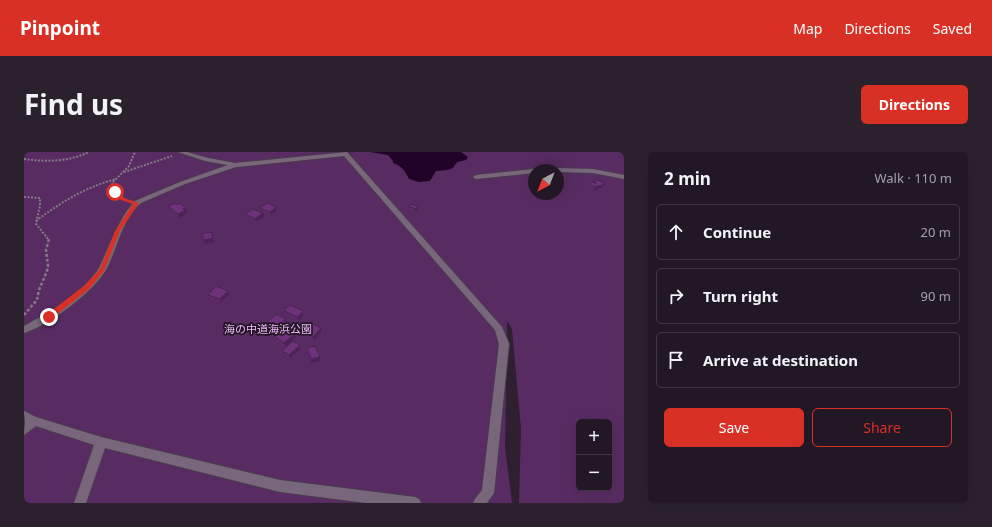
<!DOCTYPE html>
<meta charset="utf-8">
<style>
:root{--surface:#221825;--page:#2a212d;--text:#f1f3f6;--muted:#a2a0a7;--line:#3f3742;--accent:#d93025}
body{margin:0;font-family:"Noto Sans","Noto Sans JP",sans-serif;background:var(--page);color:var(--text)}
.controls{position:absolute;right:12px;bottom:12px;display:grid;overflow:hidden;border-radius:6px;box-shadow:0 4px 16px #0002}
.controls button{width:36px;height:36px;display:grid;place-items:center;padding:0;border:0;border-bottom:1px solid var(--line);background:var(--surface);color:var(--text);font:20px sans-serif}
.compass{position:absolute;left:504px;top:12px;width:36px;height:36px;border-radius:50%;background:var(--surface);box-shadow:0 4px 16px #0002;rotate:222deg}
.stop{position:absolute;width:12px;height:12px;margin:-9px;border:3px solid #d93025;border-radius:50%;background:#fff}
.stop.end{background:#d93025;border-color:#fff;box-shadow:0 1px 4px #0008}
.list{margin:0;padding:0;list-style:none}
h2{display:flex;justify-content:space-between;align-items:center;height:52px;margin:0;padding:0 16px;font-size:17px}
h2 small{font-size:13px;font-weight:400;color:var(--muted)}
.list li{display:grid;grid-template-columns:26px 1fr auto;gap:12px;align-items:center;box-sizing:border-box;height:56px;margin:0 8px 8px;padding:0 8px;border:1px solid var(--line);border-radius:6px}
.list b{display:block;font-size:15px;white-space:nowrap}
.list em{font-size:13px;font-style:normal;color:var(--muted)}
.actions{display:flex;gap:8px;padding:12px 16px}
.actions a{flex:1;padding:9px 0;border:1px solid var(--accent);border-radius:6px;text-align:center;font-size:14px;color:var(--accent)}
.actions .main{background:var(--accent);color:#fff}
.icon{flex:none;width:22px;height:22px;fill:none;stroke:currentColor;stroke-width:2;stroke-linecap:round;stroke-linejoin:round}
.map{position:relative;flex:none;width:600px;height:351px;overflow:hidden;border-radius:6px}
header{display:flex;align-items:center;gap:24px;box-sizing:border-box;height:56px;padding:0 20px;background:var(--accent);color:#fff}
header strong{font-size:19px}
nav{display:flex;gap:22px;margin-inline-start:auto;font-size:14px}
.intro{display:flex;align-items:center;justify-content:space-between;box-sizing:border-box;height:96px;padding:0 24px}
h1{margin:0;font-size:28px}
.button{padding:10px 18px;border-radius:6px;background:var(--accent);color:#fff;font-size:14px;font-weight:700}
main{display:flex;gap:24px;padding:0 24px}
aside{flex:1;background:var(--surface);border-radius:6px;box-shadow:0 4px 16px #0002}
.map>svg:first-child{display:block}
</style>
<header>
<strong>Pinpoint</strong>
<nav><a>Map</a><a>Directions</a><a>Saved</a></nav>
</header>
<div class="intro"><h1>Find us</h1><a class="button">Directions</a></div>
<main>
<div class="map">
<svg width="600" height="351" viewBox="0 0 600 351">
<rect width="100%" height="100%" fill="#2e2031"/>
<path fill="#582c62" fill-rule="evenodd" d="M0,0H324L330,6L325,0H600V351H495L497,276L488,177L483,169L481,296L488,351H0ZM510,18H534V42H510ZM555,270H585V336H555Z"/>
<path fill="#210327" d="M346,0H437L444,5L442,8L433,10L429,16L424,18L412,19L406,29L395,30L385,27C381,19 378,14 369,11V9L364,3Z"/>
<g fill="none" stroke-linecap="round" stroke-linejoin="round">
<g stroke="#493d4b" stroke-width="2">
<g id="lane">
<path d="M154,0H163L184,6L211,11L323,0L478,175L485,192L470,341L463,351H449L451,347L458,338L475,192L471,178L320,4L212,15L161,32L119,50C100,61 93,97 83,116C72,138 24,174 0,181V174C27,159 57,143 75,116L93,76L102,60L111,49L156,30L204,13L181,9Z"/>
<path d="M534,16L569,17L600,23V27L569,21L534,20V18H531Z"/>
<path d="M510,17L512,18H510V21L452,27L449,25L452,23Z"/>
<path d="M0,259L12,265L77,285L256,328L391,345L395,347L397,351H342L256,340L81,296L62,351H50L70,293L12,274L0,283L1,270Z"/>
</g>
</g>
<g stroke="#847987" stroke-width="2" stroke-dasharray="2 1.5" stroke-linecap="butt">
<path d="M0,7C23,10 44,10 65,0"/>
<path d="M100,20L148,4"/>
<path d="M0,45L16,46V53L12,72L25,88"/>
<path d="M102,48L91,40L88,31L105,14L111,0"/>
<path d="M12,69C37,50 62,35 92,27"/>
</g>
<path stroke="#847987" stroke-width="2.5" stroke-dasharray="3 2" stroke-linecap="butt" d="M0,163L13,148L15,138L23,119L24,113L22,98L25,87"/>
<use href="#lane" fill="#78677b" fill-rule="evenodd"/>
</g>
<g fill="#5e2b69">
<path d="M570,30L581,32L579,35L569,39L563,35L565,32L569,31Z"/>
<path d="M144,54L164,60H162L163,62L155,66L146,58Z"/>
<path d="M384,54H394L393,58L390,60L383,58Z"/>
<path d="M236,56L253,59L246,63L237,59Z"/>
<path d="M221,62L240,65L232,70L222,66Z"/>
<path d="M184,143H205L197,151L185,147Z"/>
<path d="M260,159H279V163L274,169L261,163Z"/>
<path d="M243,170L263,171L253,180L244,174Z"/>
<path d="M278,179L297,180L289,189L278,182Z"/>
<path d="M272,181V185L261,195L250,188V184Z"/>
<path d="M283,196L296,205V209L287,211L283,199Z"/>
<path d="M276,197L265,207L259,202L258,199Z"/>
</g>
<g fill="#4c2355">
<path d="M581,32L579,35L569,39L571,35Z"/>
<path d="M394,54L393,58L390,60L391,57Z"/>
<path d="M252,55L253,59L246,63V60Z"/>
<path d="M162,56L164,60H162L163,62L155,66L154,62L159,57Z"/>
<path d="M239,61L240,65L232,70L231,67Z"/>
<path d="M189,86L190,90L181,92L180,88Z"/>
<path d="M204,139L205,143L197,151L196,147Z"/>
<path d="M279,159V163L274,169V165Z"/>
<path d="M262,167L263,171L253,180L252,176Z"/>
<path d="M297,176V180L289,189V185Z"/>
<path d="M272,181V185L261,195L260,191Z"/>
<path d="M276,193V197L265,207V203Z"/>
<path d="M296,205V209L287,211V207Z"/>
</g>
<g fill="#6d327a" stroke="#4c2355">
<path d="M574,28L581,32L571,35L565,32L569,30L573,32L570,30Z"/>
<path d="M152,51L153,53L156,51L162,56L159,57L161,59L154,62L144,54Z"/>
<path d="M243,51L252,55L246,60L236,56Z"/>
<path d="M386,52L394,54L391,57L384,54Z"/>
<path d="M229,57L239,61L231,67L221,62Z"/>
<path d="M187,80L189,86L180,88L178,82Z"/>
<path d="M192,134L204,139L196,147L184,143Z"/>
<path d="M266,153L279,159L274,165L260,159Z"/>
<path d="M253,162L262,167L252,176L243,170Z"/>
<path d="M286,170L297,176L289,185L278,179Z"/>
<path d="M261,174L272,181L260,191L250,184Z"/>
<path d="M269,189L276,193L265,203L258,199Z"/>
<path d="M291,194L296,205L287,207L283,196Z"/>
</g>
<path fill="#d93025" d="M89,39H93L100,46L115,51L96,79L80,119L65,137L27,167H22V163L60,134L76,117L91,79L109,52L97,48L89,41Z"/>
<g text-anchor="middle" dominant-baseline="central" stroke-width="3.5" stroke-linejoin="round" paint-order="stroke">
<g font-size="11" fill="#ecbbf7" stroke="#241627">
<text x="244" y="176">海の中道海浜公園</text>
</g>
</g>
</svg>
<div class="controls">
<button>+</button>
<button>−</button>
</div>
<svg class="compass" viewBox="-18 -18 36 36"><path d="M0-13l5 13h-10z" fill="#e53935"/><path d="M0 13l5-13h-10z" fill="#a2a0a7"/></svg>
<div class="stop" style="left:91px;top:40px"></div>
<div class="stop end" style="left:25px;top:165px"></div>
</div>
<aside>
<h2>2 min<small>Walk · 110 m</small></h2>
<ul class="list">
<li><svg class="icon" aria-label="ahead" viewBox="0 0 24 24"><path d="M12 20V5M6 11l6-6 6 6"/></svg><div><b>Continue</b></div><em>20 m</em></li>
<li><svg class="icon" aria-label="right" viewBox="0 0 24 24"><path d="M7 20v-9h11M14 6l5 5-5 5"/></svg><div><b>Turn right</b></div><em>90 m</em></li>
<li><svg class="icon" aria-label="arrive" viewBox="0 0 24 24"><path d="M6 21V4h12l-3 4 3 4H6"/></svg><div><b>Arrive at destination</b></div></li>
</ul>
<div class="actions"><a class="main">Save</a><a>Share</a></div>
</aside>
</main>
